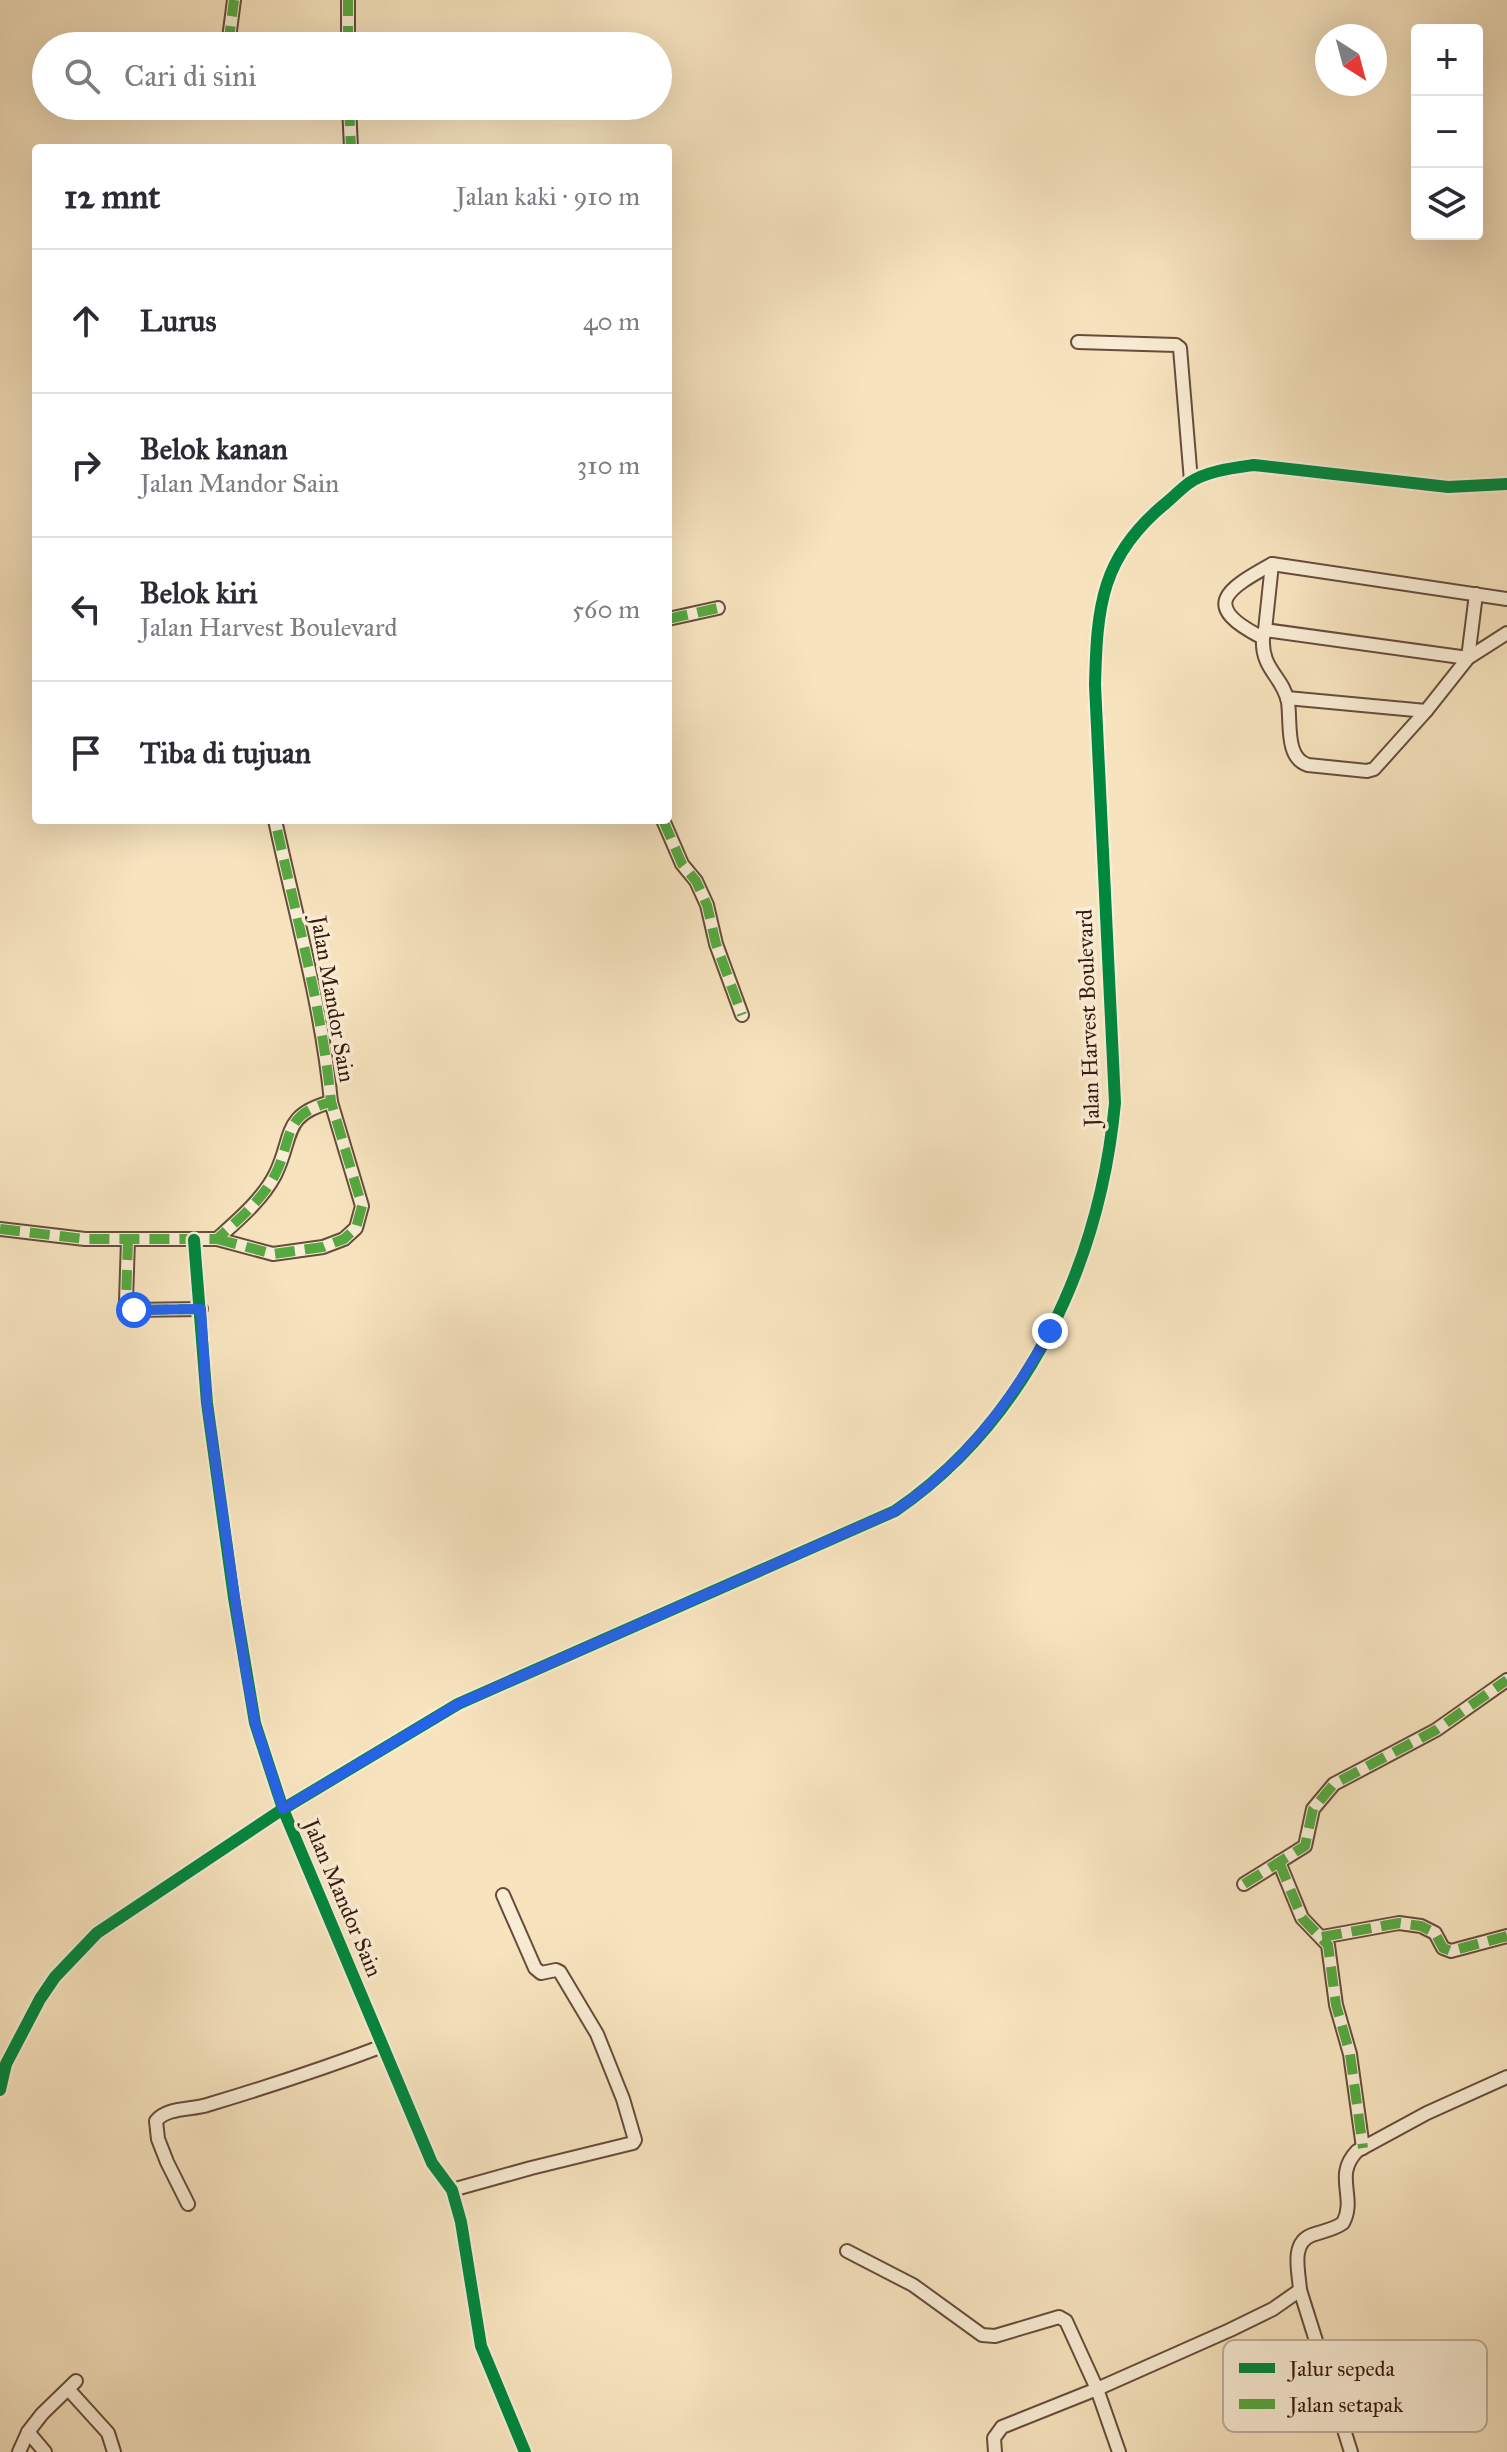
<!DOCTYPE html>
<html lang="id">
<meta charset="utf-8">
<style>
:root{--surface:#fff;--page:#f7f7f7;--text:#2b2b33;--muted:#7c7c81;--line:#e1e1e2}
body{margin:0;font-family:"IM FELL Great Primer",serif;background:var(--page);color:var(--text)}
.controls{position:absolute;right:24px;top:24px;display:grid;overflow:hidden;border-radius:8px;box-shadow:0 8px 32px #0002}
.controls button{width:72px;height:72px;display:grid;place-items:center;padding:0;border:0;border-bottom:2px solid var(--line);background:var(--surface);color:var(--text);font:40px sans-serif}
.compass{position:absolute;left:1315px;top:24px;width:72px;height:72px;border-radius:50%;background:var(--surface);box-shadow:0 8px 32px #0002;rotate:144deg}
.stop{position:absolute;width:24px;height:24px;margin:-18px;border:6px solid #2563eb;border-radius:50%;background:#fff}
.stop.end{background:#2563eb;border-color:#fff;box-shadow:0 2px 8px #0008}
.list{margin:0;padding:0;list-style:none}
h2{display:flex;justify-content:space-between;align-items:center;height:104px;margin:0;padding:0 32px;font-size:34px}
h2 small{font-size:26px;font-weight:400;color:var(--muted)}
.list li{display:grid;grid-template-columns:52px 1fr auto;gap:24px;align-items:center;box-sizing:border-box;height:144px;padding:0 32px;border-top:2px solid var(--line)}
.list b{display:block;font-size:30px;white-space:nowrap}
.list p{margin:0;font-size:26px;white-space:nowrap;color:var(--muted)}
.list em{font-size:26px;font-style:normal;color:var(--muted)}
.icon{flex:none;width:44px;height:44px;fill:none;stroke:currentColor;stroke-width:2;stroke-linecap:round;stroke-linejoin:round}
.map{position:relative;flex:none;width:1507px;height:2452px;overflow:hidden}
.search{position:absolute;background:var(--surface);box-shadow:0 8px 32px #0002;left:32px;top:32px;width:640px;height:88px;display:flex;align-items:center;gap:20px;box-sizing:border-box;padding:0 28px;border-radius:44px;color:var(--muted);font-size:30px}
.panel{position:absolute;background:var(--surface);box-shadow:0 8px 32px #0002;left:32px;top:144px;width:640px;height:680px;border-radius:8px}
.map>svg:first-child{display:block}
</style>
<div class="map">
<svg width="1507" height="2452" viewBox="0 0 1507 2452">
<rect width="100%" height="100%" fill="#f7e4bf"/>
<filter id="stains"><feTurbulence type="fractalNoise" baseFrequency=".0025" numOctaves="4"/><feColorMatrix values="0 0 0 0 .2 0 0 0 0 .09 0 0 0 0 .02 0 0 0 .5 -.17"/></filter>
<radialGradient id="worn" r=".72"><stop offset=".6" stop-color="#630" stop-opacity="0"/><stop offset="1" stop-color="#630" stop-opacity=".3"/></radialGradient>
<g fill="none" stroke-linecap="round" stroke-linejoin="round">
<g stroke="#674c3b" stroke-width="16">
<g id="minor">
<path d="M228,46L234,0"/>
<path d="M348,46V0"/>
<path d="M349,106L351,148"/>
<path d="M1078,342L1176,345L1180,348L1191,481"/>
<path d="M1507,599L1272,564C1225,590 1200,606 1263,638C1261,670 1283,676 1288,702C1291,723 1285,758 1308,765L1367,771L1374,769L1426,711L1468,658L1507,633"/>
<path d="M668,619L718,608"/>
<path d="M1265,630L1272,564"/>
<path d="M1263,638L1265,630L1468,658L1476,594"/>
<path d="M1287,698L1426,711"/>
<path d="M663,820L682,864L696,881L707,905L716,944L742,1015"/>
<path d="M0,1229L85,1239H217C238,1220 262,1200 275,1175C294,1137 281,1115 331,1102C322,1007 295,913 275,820"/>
<path d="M217,1239L273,1254L323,1247L344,1239L356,1228L362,1206L331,1102"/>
<path d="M128,1240L126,1301L129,1310L201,1309"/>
<path d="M194,1240L207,1403L234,1598L255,1723L283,1809L432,2163L452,2190L461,2222L481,2346L525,2452"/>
<path d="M1279,1862L1302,1918L1328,1945L1336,2005L1350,2054L1363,2148"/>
<path d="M1244,1884L1305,1846L1313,1809L1334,1784L1436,1730L1507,1680"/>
<path d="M1322,1937L1399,1923L1421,1926L1435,1933L1443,1948L1451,1951L1507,1936"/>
<path d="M0,2090L6,2064L40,1999L55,1977L97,1933L283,1809L458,1704L895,1511C1029,1419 1100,1261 1115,1103L1095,685C1097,606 1101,556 1166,503C1173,497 1181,489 1189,483C1206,471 1233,468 1254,465L1448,487L1507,484"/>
<path d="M452,2190L531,2168L633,2143L635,2140L623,2099L597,2034L560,1972L556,1970L541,1973L535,1968L503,1895"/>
<path d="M188,2204L167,2162L158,2139L156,2121C167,2107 191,2110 207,2105C267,2087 325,2068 383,2046"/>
<path d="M847,2251L913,2285L982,2335L995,2336L1059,2317L1066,2321L1097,2389L1119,2452"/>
<path d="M1300,2290L1351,2452"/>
<path d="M69,2390L108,2433L114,2452"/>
<path d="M28,2432L45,2452"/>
<path d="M19,2452L28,2432L42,2414L76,2381"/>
<path d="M995,2452L994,2438L1002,2427L1097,2389L1230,2330L1273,2309L1300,2290C1299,2272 1290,2243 1312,2235C1323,2231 1333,2230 1343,2223C1357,2197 1333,2176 1357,2151L1427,2113L1507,2077"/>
</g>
</g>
<use href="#minor" stroke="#faedd5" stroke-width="12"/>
<g stroke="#55a941" stroke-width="10" stroke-dasharray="20 10" stroke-linecap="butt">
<path d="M228,46L234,0"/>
<path d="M348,46V0"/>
<path d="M349,106L351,148"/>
<path d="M668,619L718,608"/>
<path d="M663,820L682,864L696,881L707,905L716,944L742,1015"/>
<path d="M0,1229L85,1239H217C238,1220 262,1200 275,1175C294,1137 281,1115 331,1102C322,1007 295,913 275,820"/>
<path d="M217,1239L273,1254L323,1247L344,1239L356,1228L362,1206L331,1102"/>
<path d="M128,1240L126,1301L129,1310L201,1309"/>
<path d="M1279,1862L1302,1918L1328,1945L1336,2005L1350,2054L1363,2148"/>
<path d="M1244,1884L1305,1846L1313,1809L1334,1784L1436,1730L1507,1680"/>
<path d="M1322,1937L1399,1923L1421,1926L1435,1933L1443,1948L1451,1951L1507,1936"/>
</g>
<g stroke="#faedd5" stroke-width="17">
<g id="cycleway">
<path d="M194,1240L207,1403L234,1598L255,1723L283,1809L432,2163L452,2190L461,2222L481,2346L525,2452"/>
<path d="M0,2090L6,2064L40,1999L55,1977L97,1933L283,1809L458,1704L895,1511C1029,1419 1100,1261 1115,1103L1095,685C1097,606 1101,556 1166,503C1173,497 1181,489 1189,483C1206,471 1233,468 1254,465L1448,487L1507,484"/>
</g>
</g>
<use href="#cycleway" stroke="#00873e" stroke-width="12"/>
</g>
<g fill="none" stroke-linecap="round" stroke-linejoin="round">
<path stroke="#2563eb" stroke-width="10" d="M134,1310L201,1309L207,1403L244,1661L255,1723L283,1809L458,1704L895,1511C964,1464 1010,1403 1050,1331"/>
</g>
<g text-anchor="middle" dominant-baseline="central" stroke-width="7" stroke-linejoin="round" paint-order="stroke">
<g font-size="22" fill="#371a0f" stroke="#faedd5">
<text transform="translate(333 999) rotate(80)">Jalan Mandor Sain</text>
<text transform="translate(1088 1018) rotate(-92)">Jalan Harvest Boulevard</text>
<text transform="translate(343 1898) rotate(67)">Jalan Mandor Sain</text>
</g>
</g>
<rect x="1223" y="2340" width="264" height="92" rx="12" fill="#faedd5" stroke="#c0ae9a" stroke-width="2"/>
<rect x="1239" y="2363" width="36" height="10" fill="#00873e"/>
<rect x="1239" y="2399" width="36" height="10" fill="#55a941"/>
<g font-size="22" fill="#371a0f">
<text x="1289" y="2376">Jalur sepeda</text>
<text x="1289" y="2412">Jalan setapak</text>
</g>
<rect width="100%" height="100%" filter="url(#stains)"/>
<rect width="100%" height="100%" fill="url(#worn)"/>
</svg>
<div class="controls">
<button>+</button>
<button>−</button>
<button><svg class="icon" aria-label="layers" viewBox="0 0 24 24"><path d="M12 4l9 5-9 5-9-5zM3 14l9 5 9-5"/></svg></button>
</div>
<svg class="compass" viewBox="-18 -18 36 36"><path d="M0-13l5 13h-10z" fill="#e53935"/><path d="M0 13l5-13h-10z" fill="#7c7c81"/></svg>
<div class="stop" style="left:134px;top:1310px"></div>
<div class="stop end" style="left:1050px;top:1331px"></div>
<div class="search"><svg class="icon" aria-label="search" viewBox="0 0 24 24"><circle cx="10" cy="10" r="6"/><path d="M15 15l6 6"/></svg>Cari di sini</div>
<section class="panel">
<h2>12 mnt<small>Jalan kaki · 910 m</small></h2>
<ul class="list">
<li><svg class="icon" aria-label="ahead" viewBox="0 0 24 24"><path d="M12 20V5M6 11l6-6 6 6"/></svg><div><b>Lurus</b></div><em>40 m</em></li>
<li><svg class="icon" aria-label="right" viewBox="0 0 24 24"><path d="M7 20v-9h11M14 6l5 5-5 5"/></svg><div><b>Belok kanan</b><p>Jalan Mandor Sain</p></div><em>310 m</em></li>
<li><svg class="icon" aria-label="left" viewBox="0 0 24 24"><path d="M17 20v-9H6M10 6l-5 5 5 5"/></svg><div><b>Belok kiri</b><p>Jalan Harvest Boulevard</p></div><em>560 m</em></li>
<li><svg class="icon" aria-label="arrive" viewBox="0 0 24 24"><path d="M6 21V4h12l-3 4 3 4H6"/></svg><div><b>Tiba di tujuan</b></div></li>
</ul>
</section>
</div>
